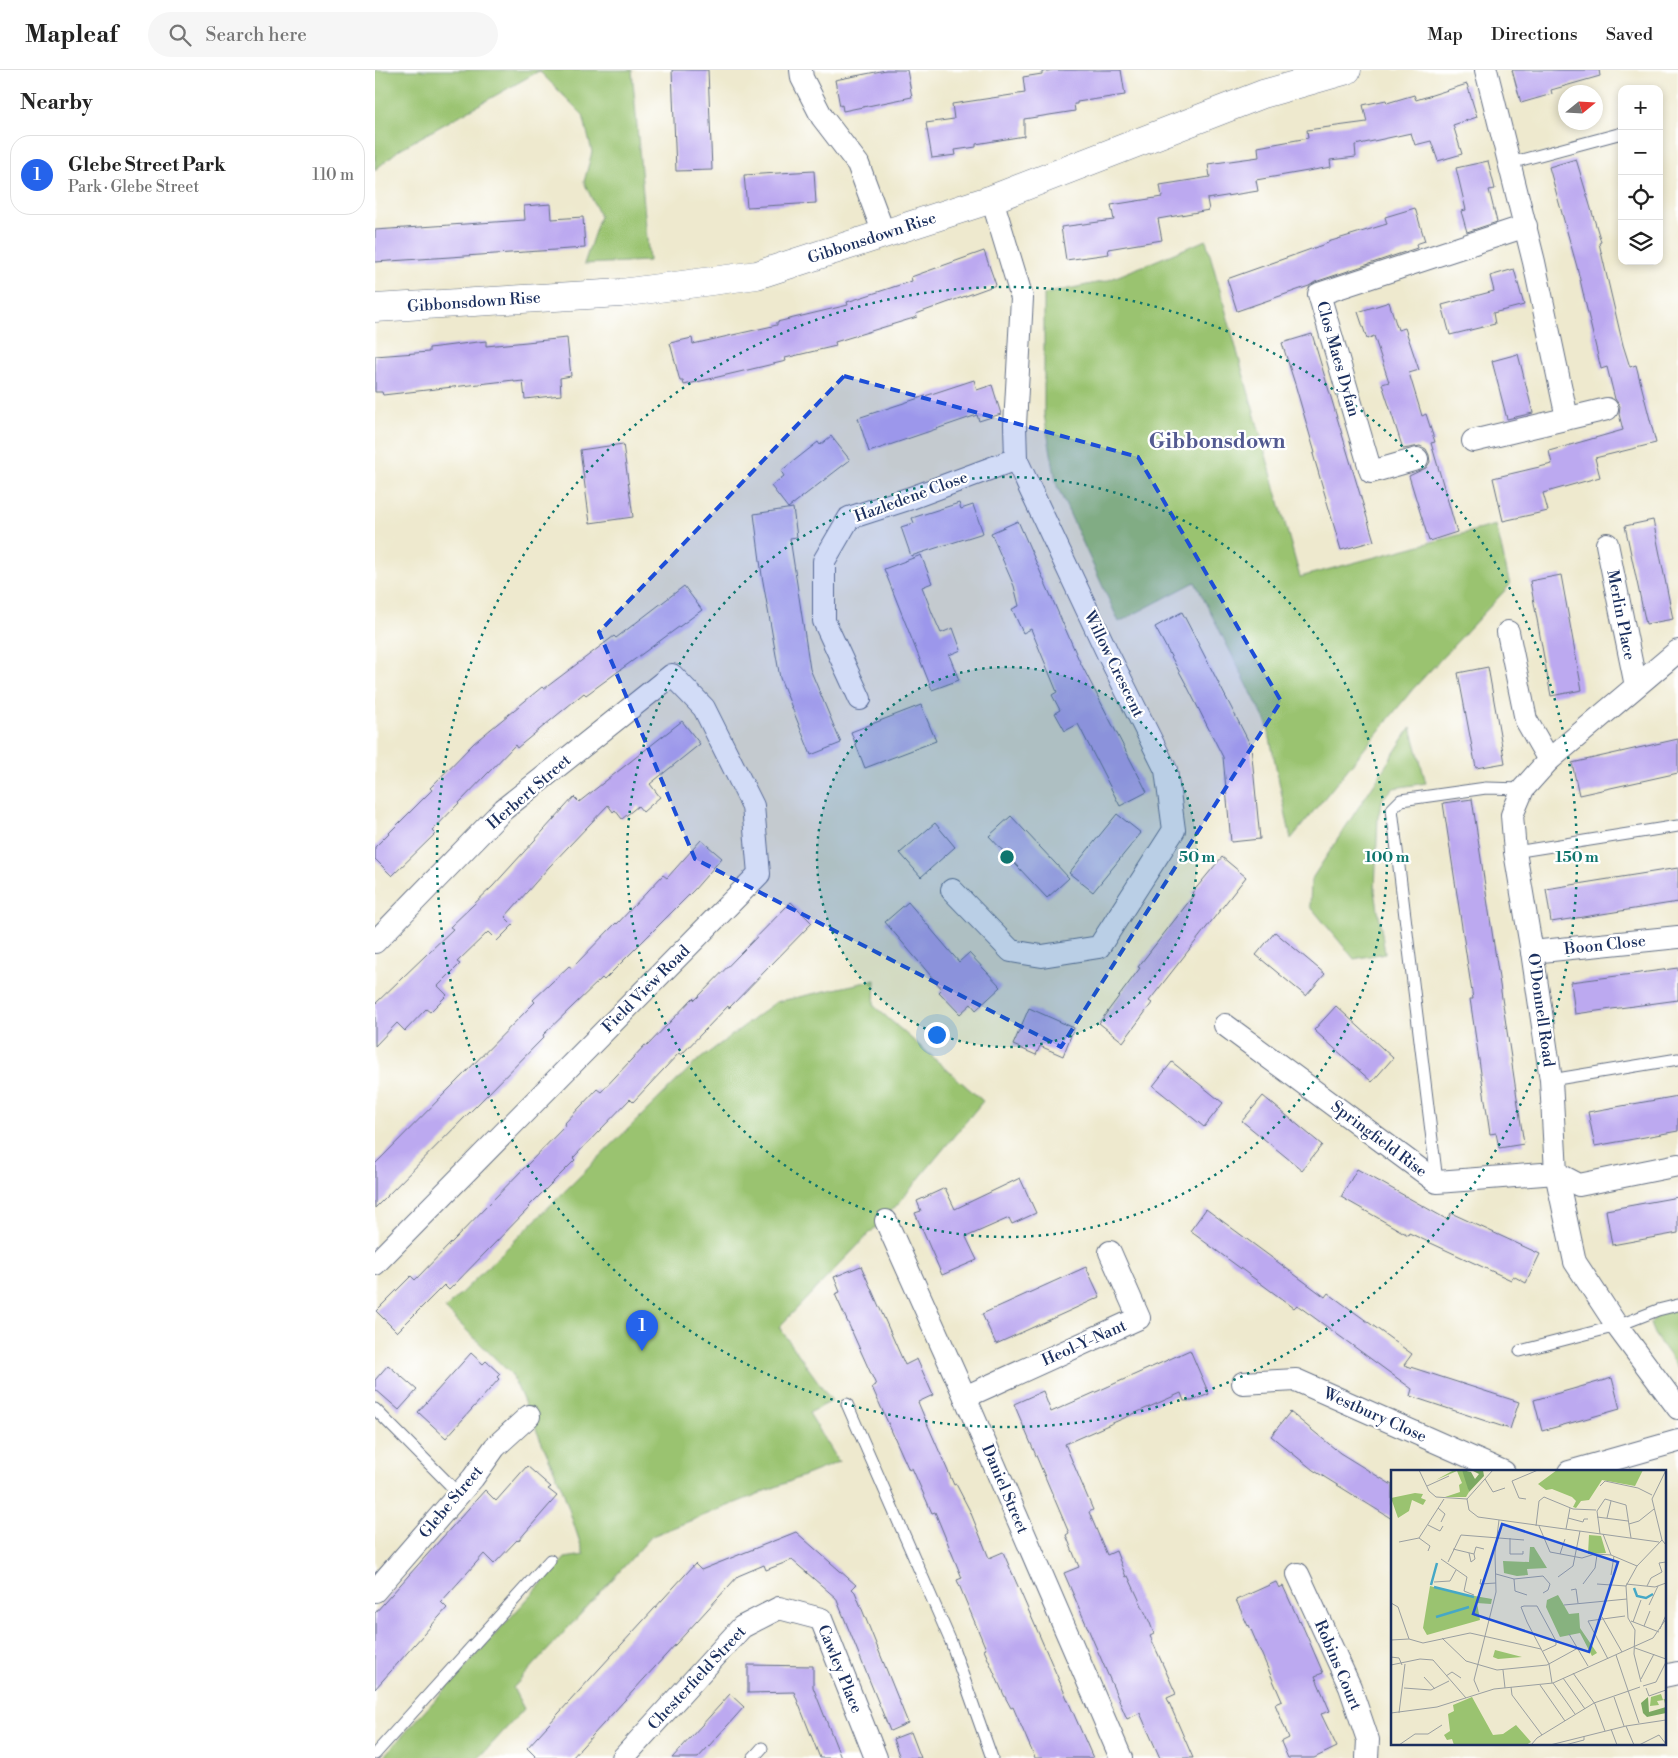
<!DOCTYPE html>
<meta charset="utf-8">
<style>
:root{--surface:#fff;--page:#f6f6f6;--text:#222;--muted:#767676;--line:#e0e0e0;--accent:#2563eb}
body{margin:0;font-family:"Libre Bodoni",serif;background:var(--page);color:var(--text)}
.controls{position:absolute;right:15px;top:15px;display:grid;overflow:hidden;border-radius:10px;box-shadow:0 2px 8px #0003}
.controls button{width:45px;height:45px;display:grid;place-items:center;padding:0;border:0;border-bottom:1px solid var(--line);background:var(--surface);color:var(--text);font:25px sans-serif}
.compass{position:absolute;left:1183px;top:15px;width:45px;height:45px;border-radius:50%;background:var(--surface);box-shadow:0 2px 8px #0003;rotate:72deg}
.you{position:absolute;left:561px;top:964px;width:18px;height:18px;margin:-12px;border:4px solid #fff;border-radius:50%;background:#1a73e8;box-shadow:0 0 0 8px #1a73e833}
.badge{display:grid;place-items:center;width:32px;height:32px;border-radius:50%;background:var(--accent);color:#fff;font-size:16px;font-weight:700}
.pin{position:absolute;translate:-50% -41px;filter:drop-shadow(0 1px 2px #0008)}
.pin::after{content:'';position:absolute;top:26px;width:18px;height:15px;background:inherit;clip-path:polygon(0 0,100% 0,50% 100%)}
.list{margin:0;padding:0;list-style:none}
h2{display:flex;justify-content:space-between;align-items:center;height:65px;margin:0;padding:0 20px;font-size:21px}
h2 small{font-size:16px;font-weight:400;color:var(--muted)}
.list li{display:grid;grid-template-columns:32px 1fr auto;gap:15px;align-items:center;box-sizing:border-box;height:80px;margin:0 10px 10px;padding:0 10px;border:1px solid var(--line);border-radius:20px}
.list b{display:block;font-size:19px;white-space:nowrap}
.list p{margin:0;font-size:16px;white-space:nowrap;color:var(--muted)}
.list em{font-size:16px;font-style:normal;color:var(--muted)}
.icon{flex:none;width:28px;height:28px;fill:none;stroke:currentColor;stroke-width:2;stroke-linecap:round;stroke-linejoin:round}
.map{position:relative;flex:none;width:1303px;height:1688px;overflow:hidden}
header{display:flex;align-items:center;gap:30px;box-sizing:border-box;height:70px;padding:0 25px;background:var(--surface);border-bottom:1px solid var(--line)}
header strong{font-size:24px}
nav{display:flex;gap:28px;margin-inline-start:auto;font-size:18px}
.search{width:350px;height:45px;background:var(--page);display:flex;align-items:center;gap:12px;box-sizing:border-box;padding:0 18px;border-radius:28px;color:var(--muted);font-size:19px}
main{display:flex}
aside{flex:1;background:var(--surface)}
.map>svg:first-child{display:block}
</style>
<header>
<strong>Mapleaf</strong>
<div class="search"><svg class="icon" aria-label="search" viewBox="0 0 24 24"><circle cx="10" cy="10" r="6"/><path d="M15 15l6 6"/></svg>Search here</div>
<nav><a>Map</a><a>Directions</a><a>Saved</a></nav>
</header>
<main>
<aside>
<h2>Nearby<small></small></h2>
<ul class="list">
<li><span class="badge">1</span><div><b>Glebe Street Park</b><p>Park · Glebe Street</p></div><em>110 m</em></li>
</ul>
</aside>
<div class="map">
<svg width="1303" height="1688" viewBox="0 0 1303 1688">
<rect width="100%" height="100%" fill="#fff"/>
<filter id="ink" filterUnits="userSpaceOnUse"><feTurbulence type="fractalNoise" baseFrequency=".02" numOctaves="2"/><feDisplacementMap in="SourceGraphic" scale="10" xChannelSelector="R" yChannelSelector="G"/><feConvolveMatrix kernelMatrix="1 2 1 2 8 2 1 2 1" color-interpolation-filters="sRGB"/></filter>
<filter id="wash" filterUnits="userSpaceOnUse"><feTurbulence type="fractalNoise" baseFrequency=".0096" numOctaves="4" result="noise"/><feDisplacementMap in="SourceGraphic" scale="20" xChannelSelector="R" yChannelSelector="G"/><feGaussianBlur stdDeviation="1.12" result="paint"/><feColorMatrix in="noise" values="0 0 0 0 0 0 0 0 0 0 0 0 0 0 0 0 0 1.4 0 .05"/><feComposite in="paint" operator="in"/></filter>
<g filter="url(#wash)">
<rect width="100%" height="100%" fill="#eee9ce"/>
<g fill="#9ac370" stroke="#5a7967">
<path d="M0,0H257L274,191L209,194L225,146L209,112L217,82L208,45L164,1L25,79L0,100Z"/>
<path d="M831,170L925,507L1121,455L1135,515L1038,619L916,769L892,654L820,512L744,552L682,416L669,345V224L731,211Z"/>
<path d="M1036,657L1051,713L1019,718L1008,728L1003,747L1000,821L1010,883L979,889L935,836L936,810Z"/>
<path d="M500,910L499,936L608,1031L523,1134L404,1257L457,1331L434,1343L464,1392L277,1466L138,1618L149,1639L104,1688H7L190,1488L209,1485L187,1418L137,1305L70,1239L321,992L401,932Z"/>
<path d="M1303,1239V1298L1279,1264L1275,1254L1283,1244Z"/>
</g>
<g id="blocks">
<g fill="#bca9f0">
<path d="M297,0H333L337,100L301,101Z"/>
<path d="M511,0H532L537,27L468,41L467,35L465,36L460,10Z"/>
<path d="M678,0H746L750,25L702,32V34H699L700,41L649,49V66L601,74V77L580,80L581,85L557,88L551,53L579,49L577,34L650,23L648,7L667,4V2Z"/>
<path d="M1137,0H1224L1225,6L1176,20L1177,24L1146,33Z"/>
<path d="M1092,14L1102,47L1078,55L1087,84L1063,91L1056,71L1040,75L1036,63L980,75L981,87L955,90L956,97L881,110L883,121L832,129L834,140L783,149L787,170L733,179L734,184L691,190L686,157L739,150L736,135L787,127L785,115L835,107L833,94L884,87L883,77L933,68L932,60L992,52L988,35L1011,30L1012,33L1039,25L1041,30Z"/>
<path d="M1201,89L1226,172L1224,173L1248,275L1255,297L1261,295L1281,373L1220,388L1225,407L1168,423L1173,441L1128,451L1118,408L1177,394L1174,381L1248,360L1244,344L1245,336L1240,329L1232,297L1226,299L1202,197L1174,97Z"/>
<path d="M1113,91L1120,119L1114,120L1122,152L1092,162L1086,141L1091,140L1081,98Z"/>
<path d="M439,101L441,133L372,137L369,105Z"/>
<path d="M176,134L177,149L208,147L210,178L0,192V160L150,150L149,136Z"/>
<path d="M1040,138L1050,171L1041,174L1042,178L940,212L934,216L862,241L852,209L953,173V172L1012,154L1010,147Z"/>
<path d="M609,181L621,215L541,244L542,247L460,272L461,276L410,288L411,291L309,315L308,311H305L295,273L317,268L318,274L402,255V252L473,235L472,232L537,211L536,207Z"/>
<path d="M1139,199L1149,235L1118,243L1120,254L1075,265L1067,235L1119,221L1115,206Z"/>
<path d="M1014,232L1023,260L1030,258L1044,300L1034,303L1047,346L1051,344L1060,372L1056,373L1082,462L1054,471L1034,406L1051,398L1055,392L1054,385L1051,379L1045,376L1028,379L1007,314L1014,312L999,266L992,269L983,242Z"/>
<path d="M937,264L999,471L966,480L938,384L940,383L920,314L907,273Z"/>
<path d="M192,268L196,306L185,308L186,325L150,329L148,311L139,312V310L8,325L7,322H0V286L54,282V278L111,271V276Z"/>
<path d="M1143,284L1158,343L1132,349L1117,291Z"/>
<path d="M599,310L602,320L617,315L626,344L604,351L602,345L494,382L483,348Z"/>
<path d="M456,366L475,390L413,438L396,416L409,406L406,401L443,372L445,375Z"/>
<path d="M248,374L258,447L215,453L205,380Z"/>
<path d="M584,433L586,439L598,435L608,463L536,486L526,457L539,453L537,448Z"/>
<path d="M418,438L422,467L415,468L435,599L466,673L436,685L405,608L387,506L379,444Z"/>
<path d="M1278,450L1298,549L1271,554L1250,456Z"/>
<path d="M643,451L704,590L772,722L745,736L703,654L690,661L680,643L685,640L677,625L682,622L656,559L648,563L637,539L644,536L639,516L616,463Z"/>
<path d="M546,485L557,513L547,517L558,545L566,563L578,558L586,580L574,585L584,610L557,620L509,499Z"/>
<path d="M1186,505L1207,620L1176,626L1155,511Z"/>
<path d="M309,516L327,540L211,625L209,623L142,678L140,675L57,761L60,764L17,806L0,789V777L57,720L55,718L99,673L167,617L169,619L239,566L241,568Z"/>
<path d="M807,542L876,676L885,769L856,772L848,687L811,614L780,557Z"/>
<path d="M1113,597L1130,693L1101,698L1083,603Z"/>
<path d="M546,635L561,671L490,698L476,662Z"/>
<path d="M307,651L325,674L275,714L285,727L268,742L263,736L247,749L240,740L238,742L233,735L174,797L130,847L138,855L122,871L113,862L82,892L85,894L63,916L72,925L55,942L51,939L30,961L22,953L0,976V934L78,859L75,857L118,816L199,727L204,732Z"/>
<path d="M1303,669V703L1204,725L1197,693Z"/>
<path d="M1097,729L1149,1074L1124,1078L1121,1063L1115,1064L1095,929H1098L1068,733Z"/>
<path d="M742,744L766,763L718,822L694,803Z"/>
<path d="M636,746L694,808L672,828L614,766Z"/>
<path d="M560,753L580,777L546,807L525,783Z"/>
<path d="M326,770L347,788L319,820L229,910L227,908L168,965L169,967L105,1032L0,1138V1094L160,932L158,930L194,896L197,898L241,853L242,854L288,805L292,808Z"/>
<path d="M847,787L871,807L774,931L777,933L748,972L724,953L765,898L763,897L819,825L817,823Z"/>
<path d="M1303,798V832L1176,852L1171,819Z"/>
<path d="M416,832L437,853L354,938L353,936L306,985L304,983L258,1032L255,1029L198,1088L200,1090L154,1136L155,1137L74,1220L69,1215L22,1262L1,1241L36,1206L40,1210L190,1056L189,1054L222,1019L226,1022L270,975L272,976L318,928L320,930Z"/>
<path d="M533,832L584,892L594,883L626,917L601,940L596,934L585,944L564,922L567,919L510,852Z"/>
<path d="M900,862L950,904L931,926L881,885Z"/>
<path d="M1303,898V930L1200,944L1196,912Z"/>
<path d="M961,936L1018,988L997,1012L939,960Z"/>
<path d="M654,938L699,958L688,986L665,976L661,985L638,975Z"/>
<path d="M797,992L848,1033L829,1057L778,1016Z"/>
<path d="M888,1026L947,1075L927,1100L867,1051Z"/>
<path d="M1303,1026V1061L1220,1076L1213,1042Z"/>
<path d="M982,1099L1073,1150L1076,1143L1165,1184L1151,1213L1138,1206L1136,1210L1034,1163L1033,1165L966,1127Z"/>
<path d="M645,1108L661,1143L637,1154L634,1148L591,1167L602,1190L567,1205L540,1143L546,1141L542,1131L570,1118L580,1139Z"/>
<path d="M1303,1127V1163L1237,1175L1231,1140Z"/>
<path d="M831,1139L950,1227L953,1223L1037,1284L1029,1295L1144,1332L1135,1359L1035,1326L1037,1319L922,1235L919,1238L815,1161Z"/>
<path d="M486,1196L530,1295L542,1289L558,1325L543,1332L551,1351L579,1415L581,1414L595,1441L614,1488L628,1482L718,1688H660L638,1637L636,1638L629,1625L609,1580L611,1579L582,1510L587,1508L560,1442L557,1443L537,1398L534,1400L497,1317L501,1315L460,1224L465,1222L459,1207Z"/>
<path d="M711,1197L725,1227L621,1274L607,1244Z"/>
<path d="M815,1280L834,1324L817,1331H809L806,1323L690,1374L718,1440L714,1442L732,1485L741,1481L751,1507L753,1506L775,1553L779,1564L775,1566L801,1624L792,1628L818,1688H785L765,1643L752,1649L689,1503L704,1497L691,1465L694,1463L639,1334L668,1321L676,1342Z"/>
<path d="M96,1283L108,1294L111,1291L125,1304L122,1307L124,1309L71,1368L43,1342Z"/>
<path d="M13,1295L42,1320L24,1340L0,1319V1310Z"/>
<path d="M1237,1308L1245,1339L1167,1361L1159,1330Z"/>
<path d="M915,1342L965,1383L1017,1415V1449L938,1400L896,1366Z"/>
<path d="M152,1396L176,1417L173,1419L182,1426L143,1471L142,1470L119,1494L109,1484L66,1532L72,1538L0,1619V1543L110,1420L121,1431Z"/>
<path d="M421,1462L481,1515L477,1519L480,1522L533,1653L515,1661L461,1528L417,1490L391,1500L389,1495L363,1506L197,1688H162L152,1678L320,1494L326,1500Z"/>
<path d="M901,1512L904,1518L908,1516L924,1551L925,1550L948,1603L940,1606L955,1641L946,1644L962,1677L939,1688H913L906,1672L914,1668L900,1634L907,1631L874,1555L873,1556L861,1530Z"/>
<path d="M373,1595L438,1596V1617L466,1688H445L419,1622L373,1623Z"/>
<path d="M355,1624L369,1637L352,1656L323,1688H297Z"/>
<path d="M536,1662L546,1688H525L518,1669Z"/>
</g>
</g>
</g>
<g filter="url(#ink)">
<use href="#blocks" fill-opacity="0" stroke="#657085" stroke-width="1"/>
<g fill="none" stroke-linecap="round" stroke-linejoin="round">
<g stroke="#657085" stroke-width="13">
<g id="lane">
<path d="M1135,93L1247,63"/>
<path d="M1140,782L1303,756"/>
<path d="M1176,1010L1303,989"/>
<path d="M1062,1111L1017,739L1026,730L1111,718L1148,719"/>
<path d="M1145,1281L1242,1256L1283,1240L1303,1235"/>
<path d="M472,1334L576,1572L617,1688"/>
<path d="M0,1339L84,1424"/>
<path d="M0,1684L175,1490"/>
<path d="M378,1688L387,1678"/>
</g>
</g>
<g stroke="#657085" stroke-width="24">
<g id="street">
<path d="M426,0L427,8L447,47L483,94L509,164"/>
<path d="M1111,0L1159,192L1192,348"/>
<path d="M1098,371L1232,339"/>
<path d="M1042,389L996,402L944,224L1151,156"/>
<path d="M1232,474L1261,616"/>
<path d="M1133,562L1151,650L1174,690"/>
<path d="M1303,581L1174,690L1148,719L1137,745L1140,782L1157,882L1176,1010L1181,1103L1200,1192L1242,1256L1303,1338"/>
<path d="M485,629L449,551V491L474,448L536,428L641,389"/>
<path d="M577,820L636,881L667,886L724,877L799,760L791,700L732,582L641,389L640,355L647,228L617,129"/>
<path d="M0,872L129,739L297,605L329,638L378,736L384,804L0,1194"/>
<path d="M1157,882L1303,867"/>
<path d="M850,955L1062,1112L1181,1103L1204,1115L1303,1095"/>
<path d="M511,1151L590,1327L746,1688"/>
<path d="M868,1313L921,1310L1129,1402"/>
<path d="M590,1327L764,1248L735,1182"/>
<path d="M1194,1402L1303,1371"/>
<path d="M923,1504L975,1617L993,1670L992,1688"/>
<path d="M0,1521L98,1408L120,1377L154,1346"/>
<path d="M1289,1606L1303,1603"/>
<path d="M248,1688L367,1557L404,1538L446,1549L501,1688"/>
</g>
</g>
<g stroke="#657085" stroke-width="29">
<path id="secondary" d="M0,238L246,223L382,205L617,129L888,24L972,0"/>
</g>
<use href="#lane" stroke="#fff" stroke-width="11"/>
<use href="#street" stroke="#fff" stroke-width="22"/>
<use href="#secondary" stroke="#fff" stroke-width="28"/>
</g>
</g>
<path fill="#1d4ed8" fill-opacity="0.2" stroke="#1d4ed8" stroke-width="4" stroke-dasharray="10 6" stroke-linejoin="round" d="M469,306L763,387L906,631L686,977L320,789L224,562Z"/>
<circle cx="632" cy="787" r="190" fill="#0f766e" fill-opacity=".12"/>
<g fill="none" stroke="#0f766e" stroke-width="2.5" stroke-dasharray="2.5 5">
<circle cx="632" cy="787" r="190"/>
<circle cx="632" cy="787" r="380"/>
<circle cx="632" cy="787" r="570"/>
</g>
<g text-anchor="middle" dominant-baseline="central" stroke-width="4.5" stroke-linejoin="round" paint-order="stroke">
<g font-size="16" fill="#1b2f5e" stroke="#fff">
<text transform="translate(497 168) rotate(-18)">Gibbonsdown Rise</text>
<text transform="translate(99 232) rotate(-4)">Gibbonsdown Rise</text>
<text transform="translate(963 289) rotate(74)">Clos Maes Dyfan</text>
<text transform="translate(536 427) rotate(-20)">Hazledene Close</text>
<text transform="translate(1246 545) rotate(79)">Merlin Place</text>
<text transform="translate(739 594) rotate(64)">Willow Crescent</text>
<text transform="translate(154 722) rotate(-41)">Herbert Street</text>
<text transform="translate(1230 875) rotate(-6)">Boon Close</text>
<text transform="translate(271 919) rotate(-45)">Field View Road</text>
<text transform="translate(1166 940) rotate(82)">O'Donnell Road</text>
<text transform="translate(1004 1069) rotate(37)">Springfield Rise</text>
<text transform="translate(709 1273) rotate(-24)">Heol-Y-Nant</text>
<text transform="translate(1000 1345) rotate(24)">Westbury Close</text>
<text transform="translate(630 1419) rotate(67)">Daniel Street</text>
<text transform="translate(76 1432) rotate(-50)">Glebe Street</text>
<text transform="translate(963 1595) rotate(67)">Robins Court</text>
<text transform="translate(465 1599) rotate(68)">Cawley Place</text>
<text transform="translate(322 1608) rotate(-47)">Chesterfield Street</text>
</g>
<g font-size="21" font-weight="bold" fill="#535a91" stroke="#fff">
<text x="842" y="372">Gibbonsdown</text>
</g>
</g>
<g transform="translate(1016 1400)">
<rect width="275" height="275" fill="#eee9ce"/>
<path d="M63,0H71L75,7L78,22L75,27H54L69,22L68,15L71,13L66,1L45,10ZM166,0H252L244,16L211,10L198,30L190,31L185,38L182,37L185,31L181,27L161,19L155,20L147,14ZM24,23L32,24L30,28L35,30L32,35L21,30L18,41L7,48L0,28ZM198,65L210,66L215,83L197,84ZM139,77H143L156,98L136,99L137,105L126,106L113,103L112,91L138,92ZM39,116L61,122L101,129L100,134L86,133L89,150L36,165L32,158ZM167,125L178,144L188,143L189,158L206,183L201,186L189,163L169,167L155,137L156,130ZM104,180L131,187L107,189L102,187ZM270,224L272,230L275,228V237L273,230L266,231L268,235L259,236L260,227ZM81,227L102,265L112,264L125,255L140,272L135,275H63L61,269L56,270L53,265L59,261L57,244L63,241L62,235Z" fill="#9ac370"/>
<path d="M71,0L80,2L84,9L88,4L80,0H92L93,6L78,22ZM257,227L258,242L275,237V243L256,247L252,243L250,233Z" fill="#7ba962"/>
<path fill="none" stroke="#46a8c6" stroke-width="2.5" d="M40,115L46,93M43,117L83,127M243,118L246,126L255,128L262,124M45,147L78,137"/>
<path fill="none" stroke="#9a9fa1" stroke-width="1" d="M28,0L38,21L45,27L76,29M275,0L261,29L271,70L275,75M94,9L102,22L114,18M36,16L58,6M209,16L214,11L247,18L261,25M76,29L78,40L87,47L268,72M76,29L102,0M135,29L128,28L121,11L147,0M47,38L54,44L50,52M206,47L237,51M177,48L192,52L193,49H197M216,48L220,31M238,54L248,51L263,39M37,55L49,61L52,56M145,56L148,31L153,27L182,39L205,40M148,56L159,82L191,88L204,84L220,85L246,96M175,59L179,38M209,64L206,41L214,29L235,35L240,68M212,64L220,85M28,68L53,29M28,68L39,76L37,81M119,68V84H132V81M8,72L28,68M62,79L83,84L85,77L93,79M78,83L80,92L84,89L83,84M169,84L174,69M50,89L76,107L73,121L83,125M57,92L70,65L133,70M105,104L123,109L152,106L159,114L157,120L152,123M220,105L223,86M167,107L182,96L189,61M90,109L89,114L105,113M123,109L124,121L136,125M43,112L59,111L65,100M192,114L204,98L206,85M206,114L235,116M235,114L264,117L275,113M256,116L260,108L271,102L268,93L275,92M180,120L185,119L187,133M0,133L7,137L18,169M173,135L236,129M258,135L267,116M211,147L231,182M240,151L268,162M242,152L250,130M253,156L259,141M269,159L275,145M178,164L197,196M51,168L75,191L106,200L156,195L187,178M18,169L32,173L79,163L150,179M0,170L18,169M244,178L275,189M152,181L165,175V171L146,136H133L130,137L136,152L158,194L161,213M225,185L248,253M0,187L8,188L11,195M217,189L197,151L234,146M0,195L29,189L42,190L75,228M112,200L114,218M182,203L204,234L214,261M55,206L61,202L70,208M33,207L44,219M172,208L194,239M250,209L263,184M250,212L243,184L244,160L237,148L235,116L246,96L271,70M162,213L184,244M149,215L174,251M252,216L265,212L275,192M120,217L121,225L151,265M13,218L40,220L58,211M255,218L258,226L275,220M88,222L83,210L105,122L104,83L108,50M223,227L233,256M0,243L46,237L103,219L162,213L262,168L275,149M8,243L14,194M235,256L243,275M220,259L226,275M8,275L24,264H37L51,255M140,275L146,268L203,233L249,217M159,275L235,256L275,250M174,275L193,270V266M248,275L268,265L275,274"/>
<path fill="#1d4ed8" fill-opacity="0.15" stroke="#1d4ed8" stroke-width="2.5" d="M111,54L227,92L198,182L82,144Z"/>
<rect width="275" height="275" fill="none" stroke="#1b2f5e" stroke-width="2.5"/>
</g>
<circle cx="632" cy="787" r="8" fill="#0f766e" stroke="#fff" stroke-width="2.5"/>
<g font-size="15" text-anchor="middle" font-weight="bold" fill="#0f766e" stroke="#fff" stroke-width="4.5" stroke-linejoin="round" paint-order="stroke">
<text x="822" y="792">50 m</text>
<text x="1012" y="792">100 m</text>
<text x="1202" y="792">150 m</text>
</g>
</svg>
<div class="controls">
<button>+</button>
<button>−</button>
<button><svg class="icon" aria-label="locate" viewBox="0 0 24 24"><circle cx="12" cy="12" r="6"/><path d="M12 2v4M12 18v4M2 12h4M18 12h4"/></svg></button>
<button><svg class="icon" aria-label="layers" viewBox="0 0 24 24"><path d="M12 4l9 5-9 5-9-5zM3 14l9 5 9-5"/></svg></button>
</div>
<svg class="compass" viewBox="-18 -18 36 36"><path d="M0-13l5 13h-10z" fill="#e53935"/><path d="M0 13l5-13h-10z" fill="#767676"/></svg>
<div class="you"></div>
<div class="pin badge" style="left:267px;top:1281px">1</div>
</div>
</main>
